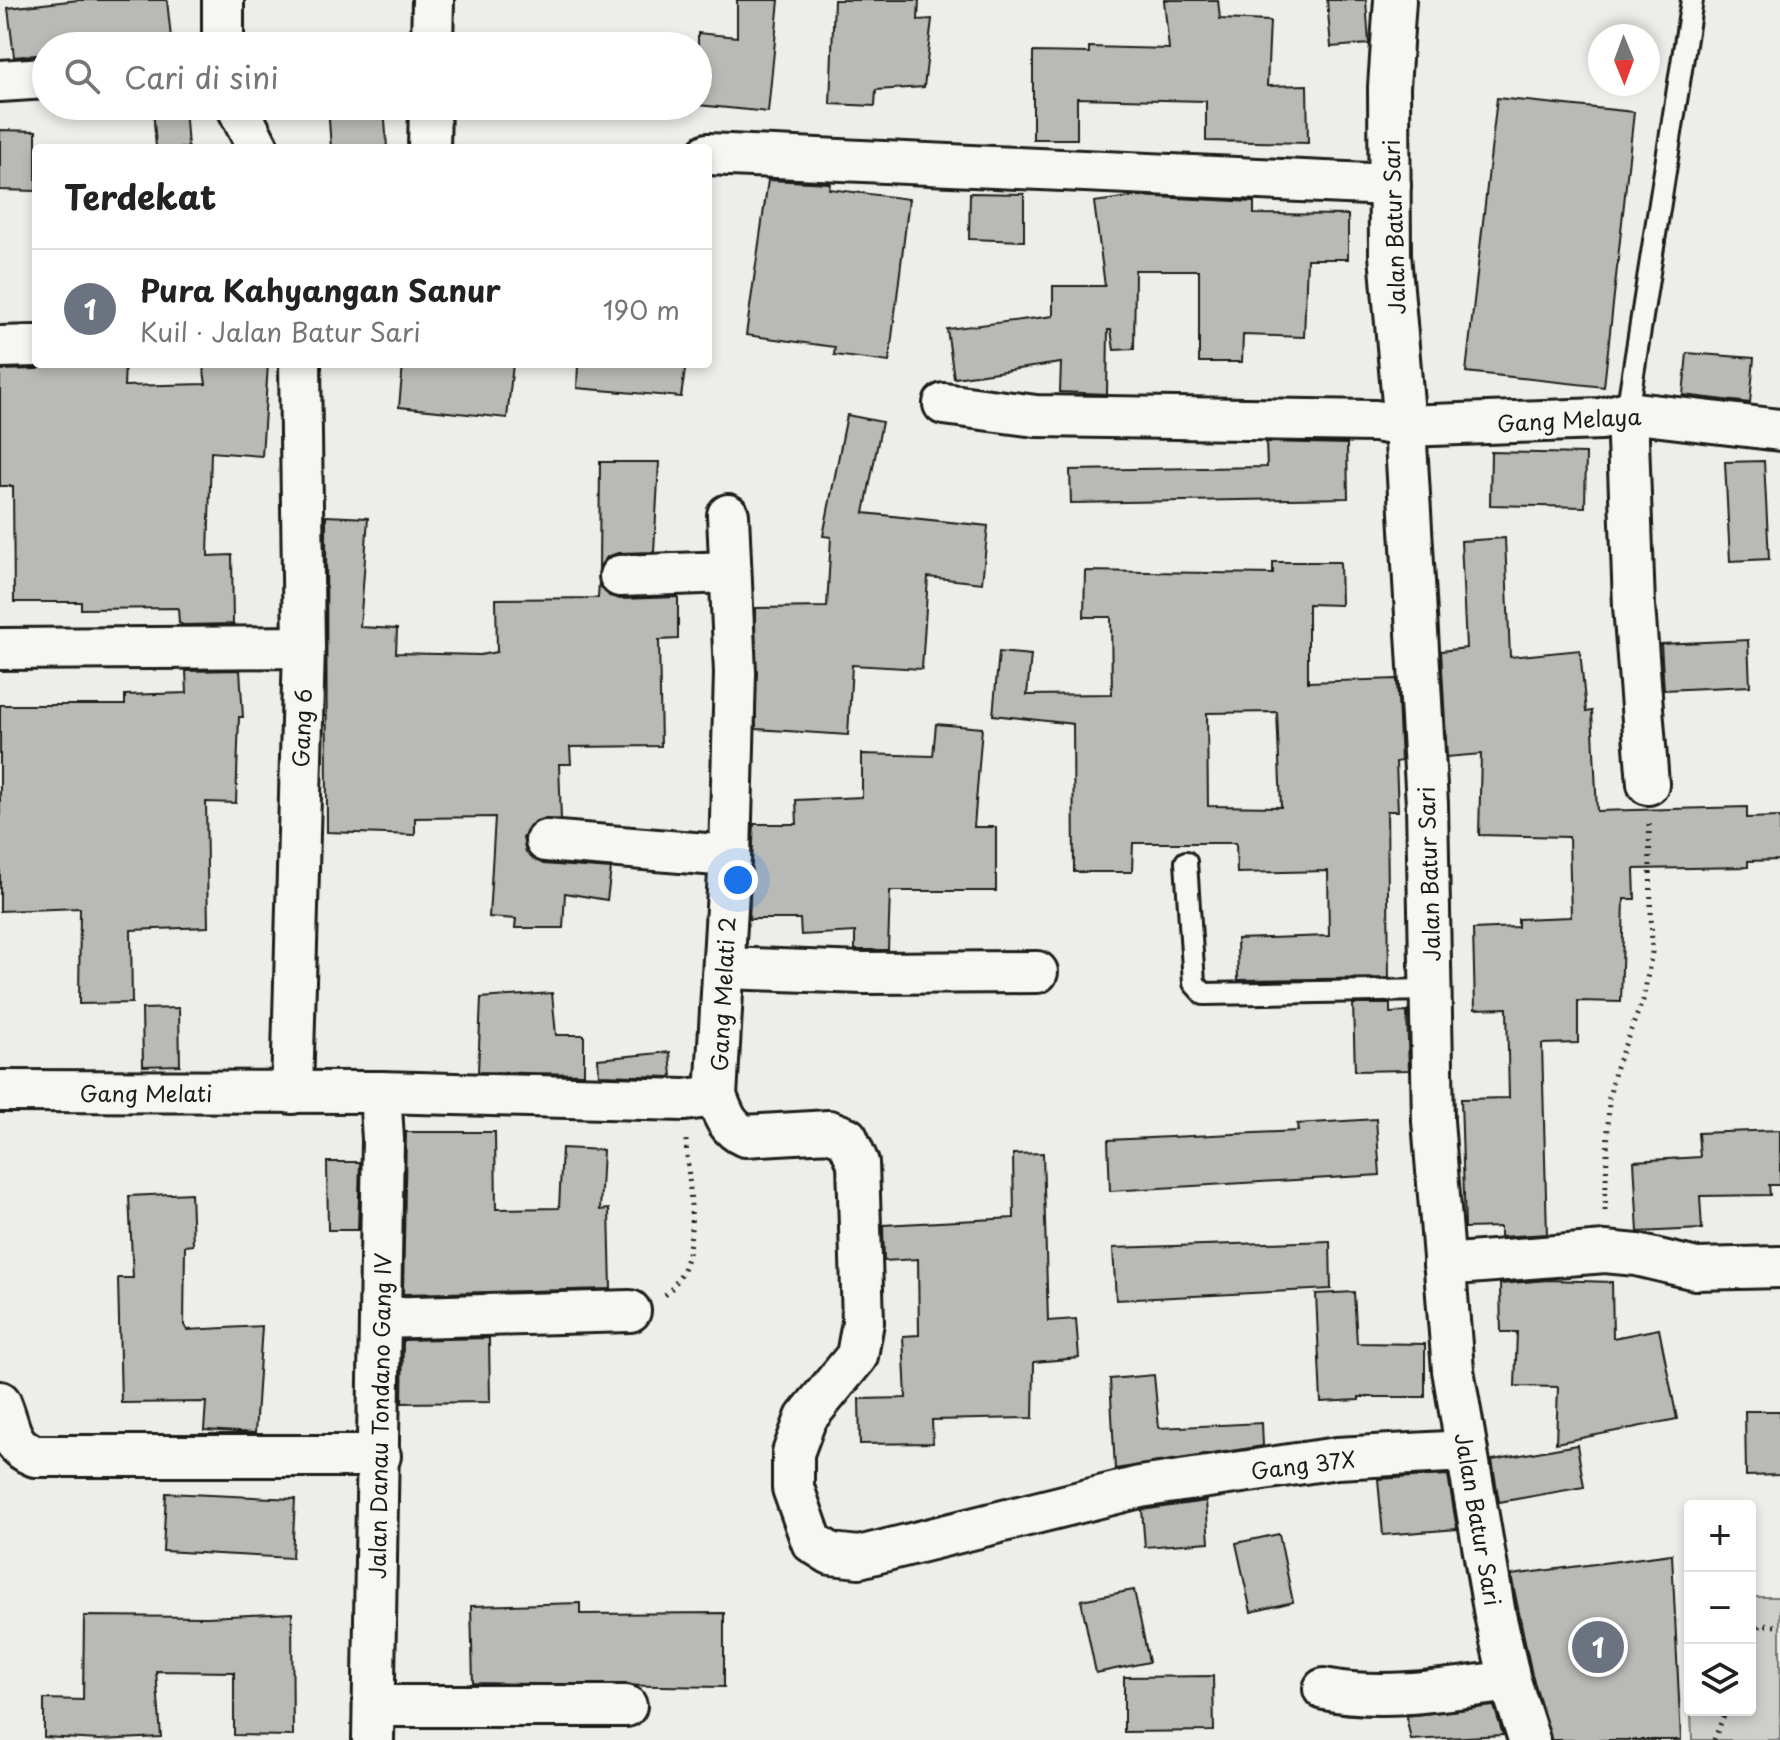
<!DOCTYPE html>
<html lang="id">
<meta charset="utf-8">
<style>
:root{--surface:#fff;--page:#f2f2f2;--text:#222;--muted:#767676;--line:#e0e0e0;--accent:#b45309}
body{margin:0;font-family:"Playpen Sans",sans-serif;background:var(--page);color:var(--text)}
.controls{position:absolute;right:24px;bottom:24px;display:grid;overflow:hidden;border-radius:8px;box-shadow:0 4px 12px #0003}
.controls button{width:72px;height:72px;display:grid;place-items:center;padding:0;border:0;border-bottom:2px solid var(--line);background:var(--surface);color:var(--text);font:40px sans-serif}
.compass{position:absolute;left:1588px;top:24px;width:72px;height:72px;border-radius:50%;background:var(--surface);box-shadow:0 4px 12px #0003;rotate:179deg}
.you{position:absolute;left:738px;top:880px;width:28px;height:28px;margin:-20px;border:6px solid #fff;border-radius:50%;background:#1a73e8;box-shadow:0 0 0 12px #1a73e833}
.badge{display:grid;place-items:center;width:52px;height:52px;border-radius:50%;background:var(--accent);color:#fff;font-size:26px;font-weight:700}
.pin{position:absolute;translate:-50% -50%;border:4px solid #fff;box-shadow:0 2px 8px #0006}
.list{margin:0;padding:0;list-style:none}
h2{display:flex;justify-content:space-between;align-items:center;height:104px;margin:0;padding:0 32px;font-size:34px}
h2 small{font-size:26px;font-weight:400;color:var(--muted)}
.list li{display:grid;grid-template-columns:52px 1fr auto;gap:24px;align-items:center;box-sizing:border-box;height:120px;padding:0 32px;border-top:2px solid var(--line)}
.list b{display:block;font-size:30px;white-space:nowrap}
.list p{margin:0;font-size:26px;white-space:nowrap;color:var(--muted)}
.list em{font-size:26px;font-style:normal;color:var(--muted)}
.icon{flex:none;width:44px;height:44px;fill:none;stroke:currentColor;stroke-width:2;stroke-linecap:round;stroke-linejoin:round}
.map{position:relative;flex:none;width:1780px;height:1740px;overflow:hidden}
.search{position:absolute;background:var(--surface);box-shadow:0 4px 12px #0003;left:32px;top:32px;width:680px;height:88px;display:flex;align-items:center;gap:20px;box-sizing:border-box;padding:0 28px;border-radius:44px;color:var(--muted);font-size:30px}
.panel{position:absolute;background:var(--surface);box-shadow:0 4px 12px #0003;left:32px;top:144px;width:680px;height:224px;border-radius:8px}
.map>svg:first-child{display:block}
</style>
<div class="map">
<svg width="1780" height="1740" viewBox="0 0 1780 1740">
<rect width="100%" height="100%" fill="#edede9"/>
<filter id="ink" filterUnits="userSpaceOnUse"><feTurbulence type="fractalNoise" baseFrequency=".0125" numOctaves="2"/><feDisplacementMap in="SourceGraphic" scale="16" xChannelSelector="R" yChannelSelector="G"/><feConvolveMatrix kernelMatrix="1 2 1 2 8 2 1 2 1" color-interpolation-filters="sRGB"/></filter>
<g filter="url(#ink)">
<path fill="#cececb" stroke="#757574" stroke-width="2" d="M1750,1597H1780V1740H1692L1691,1710H1750Z"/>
<g fill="#b9b9b6" stroke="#1c1c1c" stroke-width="2" fill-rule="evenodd">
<path d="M78,0H167L171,38L109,46H46V54L14,57L8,8Z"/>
<path d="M737,0H779L768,112L698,105V33L737,37Z"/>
<path d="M834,0H919L918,20L932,19L924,87L876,90L875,106L830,104Z"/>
<path d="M1164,0H1218L1220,19L1270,21L1267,86L1307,85L1308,143L1206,141V101L1077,98V139H1033V52L1089,53V47L1169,49Z"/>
<path d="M1327,0H1366L1369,44L1331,47Z"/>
<path d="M1497,98L1634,112L1604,387L1466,372Z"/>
<path d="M185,106L188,148H156L153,107Z"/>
<path d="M328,106H384L387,148H331Z"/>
<path d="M0,130L36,131V191L0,190Z"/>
<path d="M768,180L830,183L829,189L909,199L889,362L834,355L835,347L746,335Z"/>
<path d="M970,193L1024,194V241L969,239Z"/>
<path d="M1137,196L1254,202V214L1348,215V259H1307L1304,337L1243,335L1242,362H1199V270H1135L1134,349L1114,350L1111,330H1108L1107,394L1060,392L1061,363L954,378L947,329L1053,316V286H1105L1094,202Z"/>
<path d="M1687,353L1754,358L1750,403L1683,395Z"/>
<path d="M50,364H125L124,386L206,384L203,364H268L262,456L211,452L208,556L232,555L233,624L183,625L179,623L178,608L81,609V602H14L13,486H0V370L37,369Z"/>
<path d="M403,364H513L507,418L399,407Z"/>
<path d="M578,364H686L681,397L577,388Z"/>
<path d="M847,415L882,422L864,513L988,526L982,583L928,577L922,669L852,665L848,735L756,729L755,608L827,607L831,537L823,536Z"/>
<path d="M1266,442L1347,444L1348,498L1071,503L1070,470L1267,467Z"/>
<path d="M1491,452L1586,454L1585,507L1490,505Z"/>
<path d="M1764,461L1769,559L1730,561L1725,462Z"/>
<path d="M600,462H659L654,552L618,553L607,557L599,569Z"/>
<path d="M326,516L368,518L360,627L397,629L396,653L480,655L497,652L496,599L598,598L599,582L609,596L620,599L678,597V639L659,640L661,746L570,747L571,764H559L561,819L536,821L523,838L526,852L543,864L611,869L607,900L565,893L563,928H515L516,919L489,917L495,817L415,818V835L327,832Z"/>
<path d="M1505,538L1510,657L1580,650L1586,712L1592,711L1597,811L1747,807V818L1780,817V860L1748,861V867L1634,869L1635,899H1624L1621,1002L1578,1001V1043L1542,1044L1547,1234L1500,1237V1227L1465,1228L1461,1099L1509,1098L1507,1008L1475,1009L1473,929L1518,927V919L1571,917L1569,837L1479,835L1481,754L1447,757L1441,651L1466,648L1461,541Z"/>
<path d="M1273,562H1340L1341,605L1308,604V682L1397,679L1401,761L1396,762L1398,811H1387L1389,978L1238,980L1237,939L1329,936L1328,871L1237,873L1236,843H1133L1132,872H1074L1073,724L993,715L999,652L1031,655L1027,695L1112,694L1111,617H1084L1085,571L1273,574ZM1277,712L1281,807L1208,806L1207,713Z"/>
<path d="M1748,640L1750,686L1664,690L1661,644Z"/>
<path d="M240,670L243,717H239L236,803L206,802L208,927L131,930L132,1003L79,1004L80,908L0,911V705H125V695L187,693L186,671Z"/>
<path d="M936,724L982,728L974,827H996V891H890L888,950H855V932L801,935L800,919H749L754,824H797L796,800L862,797V754L933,756Z"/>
<path d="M552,993L556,1035H584V1074L478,1072L481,998Z"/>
<path d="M1353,1004H1390V1013L1407,1012L1409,1070L1355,1071Z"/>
<path d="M179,1008L180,1065L143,1066L142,1009Z"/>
<path d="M670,1052L672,1077L599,1075L598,1059Z"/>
<path d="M1376,1119L1380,1175L1110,1191L1108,1140L1298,1131L1297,1124Z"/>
<path d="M1780,1130V1185H1769L1770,1195L1700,1196L1702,1229L1638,1232L1634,1161L1700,1157L1698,1133Z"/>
<path d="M406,1132H495L496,1209L559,1208L562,1148L603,1150L600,1210L609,1209L611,1289L403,1294Z"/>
<path d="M1043,1153L1048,1321L1076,1319L1079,1358L1034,1362L1033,1418L932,1420L933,1443L860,1444L859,1399L906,1398L903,1336L919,1335L918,1259L884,1261L883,1225L1014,1218L1013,1154Z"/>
<path d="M327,1162H360L358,1230H328Z"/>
<path d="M191,1193L193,1245L185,1246L184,1325L187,1330L262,1326L255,1433L204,1430L206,1402L121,1403L118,1278H133L129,1196Z"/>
<path d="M1330,1241L1331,1289L1116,1300L1113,1248Z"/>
<path d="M1548,1280L1612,1282L1613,1338L1659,1329L1677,1419L1556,1443L1558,1387L1515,1386L1517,1332H1501L1500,1284Z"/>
<path d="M1354,1292L1357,1343L1425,1344V1397H1359V1400L1321,1402L1316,1294Z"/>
<path d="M489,1338L490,1402L402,1403L403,1340Z"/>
<path d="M1154,1375L1159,1428L1262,1423L1263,1446L1115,1469L1110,1379Z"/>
<path d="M1745,1411H1780V1475L1746,1476Z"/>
<path d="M1577,1445L1584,1487L1499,1502L1492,1460Z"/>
<path d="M1448,1475L1457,1529L1383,1535L1378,1479Z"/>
<path d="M166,1493L295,1499L292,1558L163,1551Z"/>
<path d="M1206,1501L1209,1542L1145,1547L1142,1510Z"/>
<path d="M1279,1534L1293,1602L1251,1612L1236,1543Z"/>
<path d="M1672,1554L1681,1740H1551L1532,1675L1511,1575Z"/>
<path d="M1134,1590L1149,1662L1096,1673L1081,1600Z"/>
<path d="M580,1603V1614L724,1613V1687L473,1683L471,1606Z"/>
<path d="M292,1613L293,1736L234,1735V1672L156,1671L161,1737L100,1740L44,1737V1699L83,1700L84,1616L207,1617Z"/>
<path d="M1213,1676L1214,1731L1124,1732V1677Z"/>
<path d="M1494,1706L1503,1735L1411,1740L1406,1716Z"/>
</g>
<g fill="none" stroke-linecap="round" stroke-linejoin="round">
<g stroke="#1c1c1c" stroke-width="26">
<g id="lane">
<path d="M1627,412L1692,0"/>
<path d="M1186,862L1194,983L1204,994L1431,990"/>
</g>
</g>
<g stroke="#1c1c1c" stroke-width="46">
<g id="street">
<path d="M223,0V46"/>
<path d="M1395,0L1389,87L1390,255L1405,426L1427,804L1433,1121L1453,1370L1495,1615L1510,1681L1529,1740"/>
<path d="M432,46L433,0"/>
<path d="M0,81L46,78"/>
<path d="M237,106L258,148"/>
<path d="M429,148L430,106"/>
<path d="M708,154L1390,185"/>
<path d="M0,347L36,346"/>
<path d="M944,404L1036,416L1375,421L1405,426L1601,419L1627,412L1780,430"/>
<path d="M1627,412L1634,606L1648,784"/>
<path d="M728,515L735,673L730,856L716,1096C723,1114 727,1128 745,1136L829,1131L847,1138L858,1163L863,1322L857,1356L806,1418L793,1453V1488L812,1542L831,1554L859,1557L1140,1487L1337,1458L1466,1451"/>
<path d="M620,576L730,572"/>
<path d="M0,649L304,647"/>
<path d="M546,841L730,856"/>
<path d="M724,968L863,973L1037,972"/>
<path d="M0,1091L380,1092L685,1100L716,1096"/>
<path d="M292,1093L304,647L300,364"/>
<path d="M1444,1265L1605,1252L1637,1255L1696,1269L1780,1267"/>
<path d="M380,1318L630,1311"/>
<path d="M0,1402C11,1427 7,1445 35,1456H380"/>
<path d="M1324,1689C1384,1701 1450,1689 1510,1681"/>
<path d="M375,1706H626"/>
<path d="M373,1740L383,1139L380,1092"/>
</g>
</g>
<g stroke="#1c1c1c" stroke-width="5" stroke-dasharray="2 6" stroke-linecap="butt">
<path d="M1605,1211L1609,1098L1616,1067L1643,1000L1652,952L1649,824"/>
<path d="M665,1295C705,1260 688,1188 686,1140"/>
<path d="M1750,1650L1760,1625L1780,1626"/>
<path d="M1714,1740L1726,1710"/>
</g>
<use href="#lane" stroke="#f6f6f2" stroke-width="20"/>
<use href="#street" stroke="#f6f6f2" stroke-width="40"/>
</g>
</g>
<g text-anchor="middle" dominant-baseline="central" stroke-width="6" stroke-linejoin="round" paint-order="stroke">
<g font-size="22" fill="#1c1c1c" stroke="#f6f6f2">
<text transform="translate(1393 227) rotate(-92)">Jalan Batur Sari</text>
<text transform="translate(1569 419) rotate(-3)">Gang Melaya</text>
<text transform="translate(301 728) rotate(-88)">Gang 6</text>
<text transform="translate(1428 874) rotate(-92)">Jalan Batur Sari</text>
<text transform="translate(722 994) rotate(-87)">Gang Melati 2</text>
<text x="146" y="1092">Gang Melati</text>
<text transform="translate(379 1416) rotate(-89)">Jalan Danau Tondano Gang IV</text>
<text transform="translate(1303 1464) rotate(-7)">Gang 37X</text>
<text transform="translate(1479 1519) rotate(80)">Jalan Batur Sari</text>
</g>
</g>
</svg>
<div class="controls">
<button>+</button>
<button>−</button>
<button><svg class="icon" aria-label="layers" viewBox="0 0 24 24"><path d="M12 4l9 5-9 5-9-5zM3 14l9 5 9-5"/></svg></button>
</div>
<svg class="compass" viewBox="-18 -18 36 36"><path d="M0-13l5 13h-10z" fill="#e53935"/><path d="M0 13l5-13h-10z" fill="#767676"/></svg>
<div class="you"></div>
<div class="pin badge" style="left:1598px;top:1647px;background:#6b7280">1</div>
<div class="search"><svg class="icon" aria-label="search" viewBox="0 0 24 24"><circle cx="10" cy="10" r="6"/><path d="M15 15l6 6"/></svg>Cari di sini</div>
<section class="panel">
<h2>Terdekat<small></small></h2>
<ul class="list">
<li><span class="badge" style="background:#6b7280">1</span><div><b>Pura Kahyangan Sanur</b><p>Kuil · Jalan Batur Sari</p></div><em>190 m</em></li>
</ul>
</section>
</div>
